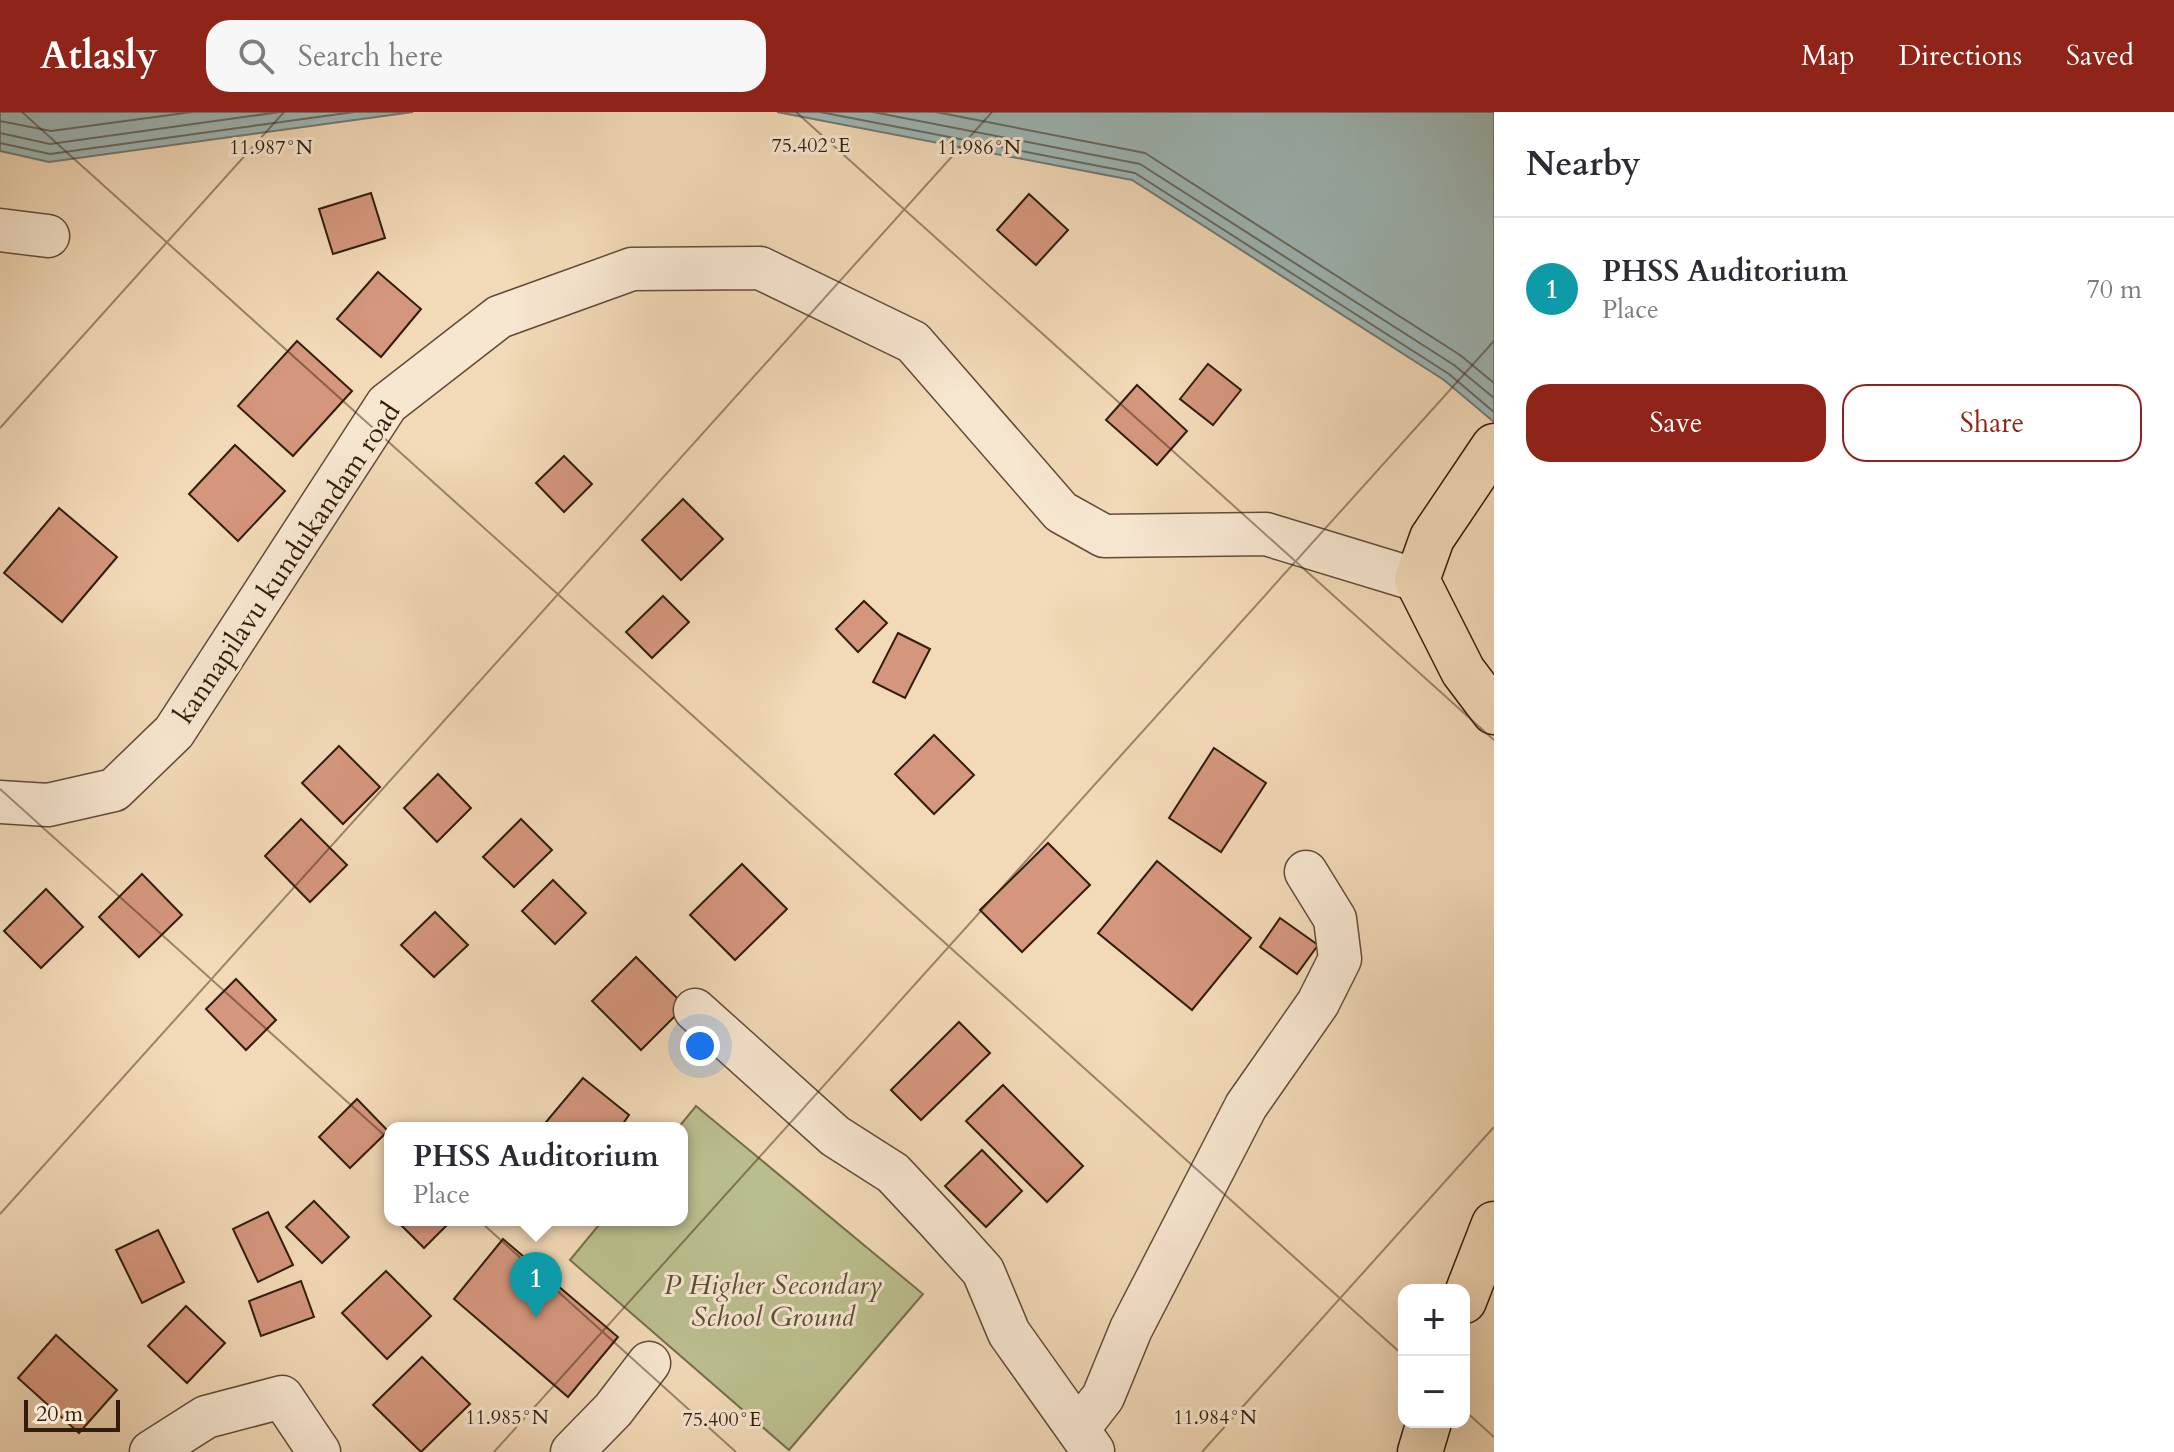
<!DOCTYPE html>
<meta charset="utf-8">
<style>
:root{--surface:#fff;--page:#f7f7f7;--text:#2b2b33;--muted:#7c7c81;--line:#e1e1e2;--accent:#8f2418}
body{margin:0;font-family:Cardo,serif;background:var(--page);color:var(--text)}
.controls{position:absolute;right:24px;bottom:24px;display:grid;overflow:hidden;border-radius:16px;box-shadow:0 8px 32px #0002}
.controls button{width:72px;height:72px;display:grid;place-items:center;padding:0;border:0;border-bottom:2px solid var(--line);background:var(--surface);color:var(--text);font:40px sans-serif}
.scale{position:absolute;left:24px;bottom:20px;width:96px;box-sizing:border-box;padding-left:8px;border:4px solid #321d0d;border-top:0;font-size:22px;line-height:28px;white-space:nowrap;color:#321d0d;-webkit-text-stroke:6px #f7e6d0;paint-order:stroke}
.you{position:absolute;left:700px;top:934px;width:28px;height:28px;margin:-20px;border:6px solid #fff;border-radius:50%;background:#1a73e8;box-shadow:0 0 0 12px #1a73e833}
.badge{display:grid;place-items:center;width:52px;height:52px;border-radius:50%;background:var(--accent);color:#fff;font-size:26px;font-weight:700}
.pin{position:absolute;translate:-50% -66px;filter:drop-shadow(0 2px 4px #0008)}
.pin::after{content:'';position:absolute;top:42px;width:28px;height:24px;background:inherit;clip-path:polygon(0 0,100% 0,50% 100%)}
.popup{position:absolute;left:384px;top:1010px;width:304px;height:104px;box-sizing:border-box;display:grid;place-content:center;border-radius:16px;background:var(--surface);filter:drop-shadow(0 2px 6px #0005);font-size:26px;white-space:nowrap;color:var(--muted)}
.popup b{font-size:30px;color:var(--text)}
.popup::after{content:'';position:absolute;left:50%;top:100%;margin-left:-16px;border:16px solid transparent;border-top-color:var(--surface)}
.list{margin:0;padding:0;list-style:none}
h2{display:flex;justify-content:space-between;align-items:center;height:104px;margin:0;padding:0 32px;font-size:34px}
h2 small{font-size:26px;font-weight:400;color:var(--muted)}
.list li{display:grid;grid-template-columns:52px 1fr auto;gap:24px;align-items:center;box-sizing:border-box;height:144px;padding:0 32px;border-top:2px solid var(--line)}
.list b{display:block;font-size:30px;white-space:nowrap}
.list p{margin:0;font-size:26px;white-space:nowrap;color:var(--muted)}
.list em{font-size:26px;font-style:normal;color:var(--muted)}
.actions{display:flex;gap:16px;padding:24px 32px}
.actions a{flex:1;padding:18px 0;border:2px solid var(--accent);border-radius:24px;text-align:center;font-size:28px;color:var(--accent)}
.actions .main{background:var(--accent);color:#fff}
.icon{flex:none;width:44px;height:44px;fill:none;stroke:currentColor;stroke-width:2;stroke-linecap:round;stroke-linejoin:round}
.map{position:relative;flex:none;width:1494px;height:1340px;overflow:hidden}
header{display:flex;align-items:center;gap:48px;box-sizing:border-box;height:112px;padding:0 40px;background:var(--accent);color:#fff}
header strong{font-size:38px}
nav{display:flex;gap:44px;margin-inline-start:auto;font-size:28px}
.search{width:560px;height:72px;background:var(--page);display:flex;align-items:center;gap:20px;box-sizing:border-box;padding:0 28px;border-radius:24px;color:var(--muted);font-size:30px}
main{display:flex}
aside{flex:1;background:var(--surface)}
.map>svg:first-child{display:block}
</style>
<header>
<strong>Atlasly</strong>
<div class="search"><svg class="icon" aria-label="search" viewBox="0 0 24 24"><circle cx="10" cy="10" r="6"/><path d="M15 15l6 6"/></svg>Search here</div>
<nav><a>Map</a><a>Directions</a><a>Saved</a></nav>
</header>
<main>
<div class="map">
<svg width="1494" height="1340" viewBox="0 0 1494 1340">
<rect width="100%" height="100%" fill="#f2d9b7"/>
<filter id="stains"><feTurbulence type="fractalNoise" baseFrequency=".0025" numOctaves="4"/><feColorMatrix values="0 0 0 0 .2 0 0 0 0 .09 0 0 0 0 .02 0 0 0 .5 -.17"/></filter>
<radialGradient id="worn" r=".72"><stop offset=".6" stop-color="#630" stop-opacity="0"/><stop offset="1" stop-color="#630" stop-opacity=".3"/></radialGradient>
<path fill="#bbbf8e" stroke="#766e4e" stroke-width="2" d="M696,994L923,1182L789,1338L570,1148L603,1108H682V1016H678Z"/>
<g fill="#9eb8b7" stroke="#737a73" stroke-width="2">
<path d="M0,0H413L49,50L0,39Z"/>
<path d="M777,0H1494V310L1444,268L1132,68Z"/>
</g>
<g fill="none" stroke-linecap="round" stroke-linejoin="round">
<g stroke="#686a62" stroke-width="2">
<path d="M820,0L1135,61L1449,262L1494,300"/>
<path d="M873,0L1140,52L1454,253L1494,286"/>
<path d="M936,0L1145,41L1460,243L1494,271"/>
<path d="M0,9L51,19L192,0"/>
<path d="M0,21L50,32L280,0"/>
<path d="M0,31L50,42L354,0"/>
</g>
</g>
<g fill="#d4967c" stroke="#321d0d" stroke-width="2">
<path d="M371,81L385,126L333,142L319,97Z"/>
<path d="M1029,82L1068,118L1036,153L997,118Z"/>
<path d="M378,160L421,197L381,245L337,207Z"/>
<path d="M297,229L352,279L293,344L238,294Z"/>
<path d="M1208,252L1241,278L1213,313L1180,287Z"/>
<path d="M1137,273L1187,319L1157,353L1106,308Z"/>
<path d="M235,333L285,379L238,429L189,382Z"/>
<path d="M564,344L592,372L564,400L536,371Z"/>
<path d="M683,387L723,427L681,468L642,428Z"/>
<path d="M59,396L117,445L62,510L4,461Z"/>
<path d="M663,484L689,510L652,546L626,520Z"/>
<path d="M864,489L887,511L858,540L836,517Z"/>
<path d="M898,521L930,537L905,586L873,570Z"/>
<path d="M934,623L974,663L934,702L895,662Z"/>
<path d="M339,634L380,675L343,712L302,671Z"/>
<path d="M1214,636L1266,671L1221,740L1169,706Z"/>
<path d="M438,662L471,696L437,730L404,696Z"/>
<path d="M301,707L347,753L310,790L265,744Z"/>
<path d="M521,707L552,738L514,775L483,745Z"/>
<path d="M1048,731L1090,773L1022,840L980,798Z"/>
<path d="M1157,749L1251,826L1192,898L1098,821Z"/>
<path d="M742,752L787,797L735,848L690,803Z"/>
<path d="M142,762L182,803L139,845L99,805Z"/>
<path d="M553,768L586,801L555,832L522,799Z"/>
<path d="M46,777L83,815L41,856L4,819Z"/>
<path d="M435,800L468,833L434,865L401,833Z"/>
<path d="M1280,806L1318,833L1297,862L1260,835Z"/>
<path d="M636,845L685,894L641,938L592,889Z"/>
<path d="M236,867L276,908L246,938L206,897Z"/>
<path d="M959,910L990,941L921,1008L891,978Z"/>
<path d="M583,966L629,1003L620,1016H541Z"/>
<path d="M1003,973L1083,1054L1047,1090L966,1009Z"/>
<path d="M357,987L388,1019L350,1056L319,1025Z"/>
<path d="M982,1038L1022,1079L986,1115L945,1074Z"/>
<path d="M314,1089L349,1125L322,1151L286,1115Z"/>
<path d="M268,1100L293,1153L258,1170L233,1117Z"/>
<path d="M396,1108H452L424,1136Z"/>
<path d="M515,1108H548L534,1124Z"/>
<path d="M158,1118L184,1170L142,1191L116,1138Z"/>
<path d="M503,1127L618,1225L568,1285L454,1187Z"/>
<path d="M386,1159L431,1204L387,1247L342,1201Z"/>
<path d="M301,1169L314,1205L261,1224L249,1189Z"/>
<path d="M186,1194L225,1231L187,1271L148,1234Z"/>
<path d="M56,1223L117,1278L79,1321L18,1266Z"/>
<path d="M422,1245L470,1292L421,1340L373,1293Z"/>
</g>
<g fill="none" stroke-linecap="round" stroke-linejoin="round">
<g stroke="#624c38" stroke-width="45">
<g id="minor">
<path d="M0,118L48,124"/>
<path d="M0,690L48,693L114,678L174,620L387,292L499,205L632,157L760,156L913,230L1061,400L1104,424L1266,422L1417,468"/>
<path d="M695,898L835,1024L893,1061L937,1108L983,1159L1009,1221L1093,1339"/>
<path d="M1078,1317L1103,1285L1131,1217L1246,994L1318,891L1340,847L1335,807L1306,760"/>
<path d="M151,1340L206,1305L282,1285L319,1340"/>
<path d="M572,1340L613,1298L649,1251"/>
</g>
</g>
<g stroke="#321d0d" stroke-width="47">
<g id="major">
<path d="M1494,334L1432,426L1417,468L1463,559L1494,600"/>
<path d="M1464,1189L1494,1112"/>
<path d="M1420,1340L1429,1310"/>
</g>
</g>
<use href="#minor" stroke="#f7e6d0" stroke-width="42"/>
<use href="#major" stroke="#f2d9b7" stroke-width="44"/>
</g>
<path fill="none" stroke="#321d0d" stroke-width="2" stroke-opacity="0.45" d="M22,0L1404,1244M796,0L1494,628M0,316L284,0M0,677L736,1340M0,1102L992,0M1464,1298L1494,1325M494,1340L1494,229M1202,1340L1494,1015"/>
<g text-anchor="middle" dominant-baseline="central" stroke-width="6" stroke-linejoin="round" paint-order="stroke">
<g font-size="28" fill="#321d0d" stroke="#f7e6d0">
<text transform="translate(287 451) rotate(-56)">kannapilavu kundukandam road</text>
</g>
<g font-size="28" font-style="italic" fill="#5b4e34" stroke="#f7e6d0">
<text x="773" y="1173">P Higher Secondary<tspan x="773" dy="32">School Ground</tspan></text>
</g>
</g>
<g font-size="20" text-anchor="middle" fill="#321d0d" stroke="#f7e6d0" stroke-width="6" stroke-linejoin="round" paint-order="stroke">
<text x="811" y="40">75.402°E</text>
<text x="271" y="42">11.987°N</text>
<text x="979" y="42">11.986°N</text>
<text x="507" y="1312">11.985°N</text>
<text x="1215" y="1312">11.984°N</text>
<text x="722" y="1314">75.400°E</text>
</g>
<rect width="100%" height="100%" filter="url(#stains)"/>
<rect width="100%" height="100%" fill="url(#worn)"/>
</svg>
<div class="controls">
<button>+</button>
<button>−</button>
</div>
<div class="scale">20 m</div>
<div class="you"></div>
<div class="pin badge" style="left:536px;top:1206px;background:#0f9aa8">1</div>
<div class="popup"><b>PHSS Auditorium</b>Place</div>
</div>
<aside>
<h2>Nearby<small></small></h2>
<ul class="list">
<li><span class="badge" style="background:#0f9aa8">1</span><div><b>PHSS Auditorium</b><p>Place</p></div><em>70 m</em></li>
</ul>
<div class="actions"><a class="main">Save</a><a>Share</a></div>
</aside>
</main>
